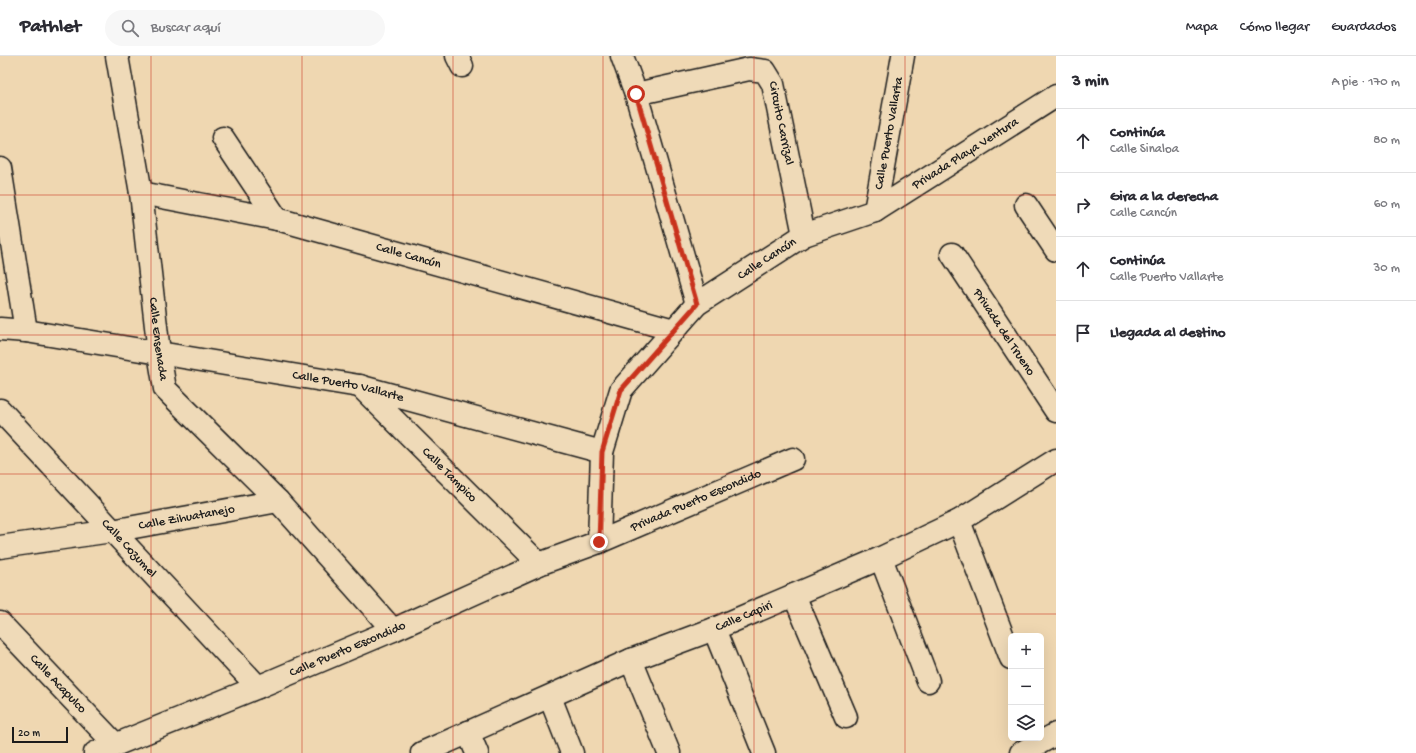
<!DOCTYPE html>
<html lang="es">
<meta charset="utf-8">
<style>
:root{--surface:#fff;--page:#f7f7f7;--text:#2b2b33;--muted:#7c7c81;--line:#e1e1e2}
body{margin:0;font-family:"Gochi Hand",sans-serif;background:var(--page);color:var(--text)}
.controls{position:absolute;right:12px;bottom:12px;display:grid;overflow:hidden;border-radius:6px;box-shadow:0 4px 16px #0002}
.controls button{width:36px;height:36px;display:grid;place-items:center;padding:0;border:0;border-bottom:1px solid var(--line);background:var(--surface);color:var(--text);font:20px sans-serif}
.scale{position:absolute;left:12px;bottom:10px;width:56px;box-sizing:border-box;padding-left:4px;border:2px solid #1c1c1c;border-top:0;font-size:11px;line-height:14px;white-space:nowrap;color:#1c1c1c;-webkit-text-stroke:3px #efdab8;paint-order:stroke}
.stop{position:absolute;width:12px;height:12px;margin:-9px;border:3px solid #c8321e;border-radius:50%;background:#fff}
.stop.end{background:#c8321e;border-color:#fff;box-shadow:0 1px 4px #0008}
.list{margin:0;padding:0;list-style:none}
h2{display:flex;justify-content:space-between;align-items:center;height:52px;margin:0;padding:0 16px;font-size:17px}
h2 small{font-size:13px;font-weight:400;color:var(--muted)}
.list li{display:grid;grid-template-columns:26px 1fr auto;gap:12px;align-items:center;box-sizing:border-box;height:64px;padding:0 16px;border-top:1px solid var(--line)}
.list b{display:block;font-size:15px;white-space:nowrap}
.list p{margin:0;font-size:13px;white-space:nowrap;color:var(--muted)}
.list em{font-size:13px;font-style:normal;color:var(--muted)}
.icon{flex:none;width:22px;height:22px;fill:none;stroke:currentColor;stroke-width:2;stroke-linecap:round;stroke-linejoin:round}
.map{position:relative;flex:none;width:1056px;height:697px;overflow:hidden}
header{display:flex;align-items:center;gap:24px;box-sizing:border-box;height:56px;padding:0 20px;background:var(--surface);border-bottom:1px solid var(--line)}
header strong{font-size:19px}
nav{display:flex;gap:22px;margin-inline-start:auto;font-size:14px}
.search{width:280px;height:36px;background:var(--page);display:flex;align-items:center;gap:10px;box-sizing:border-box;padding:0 14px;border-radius:22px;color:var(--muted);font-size:15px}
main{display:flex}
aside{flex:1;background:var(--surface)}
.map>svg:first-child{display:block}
</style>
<header>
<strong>Pathlet</strong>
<div class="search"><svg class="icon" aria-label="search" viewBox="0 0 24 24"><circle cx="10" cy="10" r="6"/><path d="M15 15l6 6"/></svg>Buscar aquí</div>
<nav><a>Mapa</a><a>Cómo llegar</a><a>Guardados</a></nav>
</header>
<main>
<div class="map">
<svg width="1056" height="697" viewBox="0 0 1056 697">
<rect width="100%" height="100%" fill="#efd7b1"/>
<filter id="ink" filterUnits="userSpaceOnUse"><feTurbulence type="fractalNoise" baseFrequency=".025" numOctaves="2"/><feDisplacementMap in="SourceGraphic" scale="8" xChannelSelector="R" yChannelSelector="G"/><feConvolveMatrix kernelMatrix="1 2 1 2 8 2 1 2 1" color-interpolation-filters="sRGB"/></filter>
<g filter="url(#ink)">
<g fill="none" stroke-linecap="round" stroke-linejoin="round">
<g stroke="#1c1c1c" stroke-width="25">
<g id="minor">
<path id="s1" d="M117,0L141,137L159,297L165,333L278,445L393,574"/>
<path d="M457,0L462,10"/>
<path d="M622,0L636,38L697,248"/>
<path id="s2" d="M636,38L749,13L765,15L773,28L804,179"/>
<path d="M223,82L277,163"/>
<path d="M0,112L26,275"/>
<path id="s3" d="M141,137L277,163L674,274"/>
<path d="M1026,149L1056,194"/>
<path id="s4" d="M875,155L903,0"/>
<path id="s5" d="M952,198L1056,355"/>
<path id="s6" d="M0,273L26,275L359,330L602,396"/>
<path id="s7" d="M360,330L539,508"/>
<path id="s8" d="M0,354L258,631"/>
<path d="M959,465L1011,602"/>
<path id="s9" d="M599,486L602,396L621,334L697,248L804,179L875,155L1056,40"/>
<path id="s10" d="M0,491L112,475L278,445"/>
<path d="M881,502L928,625"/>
<path d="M794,539L846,661"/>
<path id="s11" d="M0,567L116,689"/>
<path d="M714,573L764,697"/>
<path d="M631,604L669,697"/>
<path d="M550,641L572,697"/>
<path d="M468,676L477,697"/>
<path id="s12" d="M95,697L258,631L393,574L539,508L599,486L793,403"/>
<path id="s13" d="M422,697L631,604L714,573L881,502L959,465L1056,404"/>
<path d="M1021,697L1056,678"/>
</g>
</g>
<use href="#minor" stroke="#efdab8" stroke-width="22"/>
</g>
</g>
<g fill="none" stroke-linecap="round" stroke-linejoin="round" filter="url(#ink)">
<path stroke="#c8321e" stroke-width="5" d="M599,486L602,396L621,334L697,248L636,38"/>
</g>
<path fill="none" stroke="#c8321e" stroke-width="1" stroke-opacity="0.55" d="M151,0V697M302,0V697M453,0V697M603,0V697M754,0V697M905,0V697M0,139H1056M0,279H1056M0,418H1056M0,558H1056"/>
<g text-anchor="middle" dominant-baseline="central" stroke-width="3" stroke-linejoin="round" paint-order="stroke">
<g font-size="13" fill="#1c1c1c" stroke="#efdab8">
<text stroke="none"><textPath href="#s2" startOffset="187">Circuito Carrizal</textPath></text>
<text stroke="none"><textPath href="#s4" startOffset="79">Calle Puerto Vallarta</textPath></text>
<text stroke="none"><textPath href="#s9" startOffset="579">Privada Playa Ventura</textPath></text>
<text stroke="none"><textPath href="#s3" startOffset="275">Calle Cancún</textPath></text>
<text stroke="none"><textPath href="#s9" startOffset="353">Calle Cancún</textPath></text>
<text stroke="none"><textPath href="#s5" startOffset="94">Privada del Trueno</textPath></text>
<text stroke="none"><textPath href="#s1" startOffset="286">Calle Ensenada</textPath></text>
<text stroke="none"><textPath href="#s6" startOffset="353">Calle Puerto Vallarte</textPath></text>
<text stroke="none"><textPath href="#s7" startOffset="126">Calle Tampico</textPath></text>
<text stroke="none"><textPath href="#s12" startOffset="652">Privada Puerto Escondido</textPath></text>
<text stroke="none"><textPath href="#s10" startOffset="189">Calle Zihuatanejo</textPath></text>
<text stroke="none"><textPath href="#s8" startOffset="189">Calle Cozumel</textPath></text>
<text stroke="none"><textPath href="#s13" startOffset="350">Calle Capiri</textPath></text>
<text stroke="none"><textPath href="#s12" startOffset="273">Calle Puerto Escondido</textPath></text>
<text stroke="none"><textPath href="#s11" startOffset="84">Calle Acapulco</textPath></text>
</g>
</g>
</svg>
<div class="controls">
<button>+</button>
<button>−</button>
<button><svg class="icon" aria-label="layers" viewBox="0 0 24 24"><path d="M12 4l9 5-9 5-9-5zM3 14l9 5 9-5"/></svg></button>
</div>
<div class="scale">20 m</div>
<div class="stop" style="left:636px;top:38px"></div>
<div class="stop end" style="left:599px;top:486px"></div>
</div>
<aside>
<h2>3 min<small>A pie · 170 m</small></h2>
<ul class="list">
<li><svg class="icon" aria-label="ahead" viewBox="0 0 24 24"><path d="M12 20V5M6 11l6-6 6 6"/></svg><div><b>Continúa</b><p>Calle Sinaloa</p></div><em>80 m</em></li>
<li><svg class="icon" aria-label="right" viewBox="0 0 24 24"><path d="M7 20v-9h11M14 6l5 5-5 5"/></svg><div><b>Gira a la derecha</b><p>Calle Cancún</p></div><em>60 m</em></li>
<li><svg class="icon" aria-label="ahead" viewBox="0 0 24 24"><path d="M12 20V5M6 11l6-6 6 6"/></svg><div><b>Continúa</b><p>Calle Puerto Vallarte</p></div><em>30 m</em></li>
<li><svg class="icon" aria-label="arrive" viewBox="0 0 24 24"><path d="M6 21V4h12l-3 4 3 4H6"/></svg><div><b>Llegada al destino</b></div></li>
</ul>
</aside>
</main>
